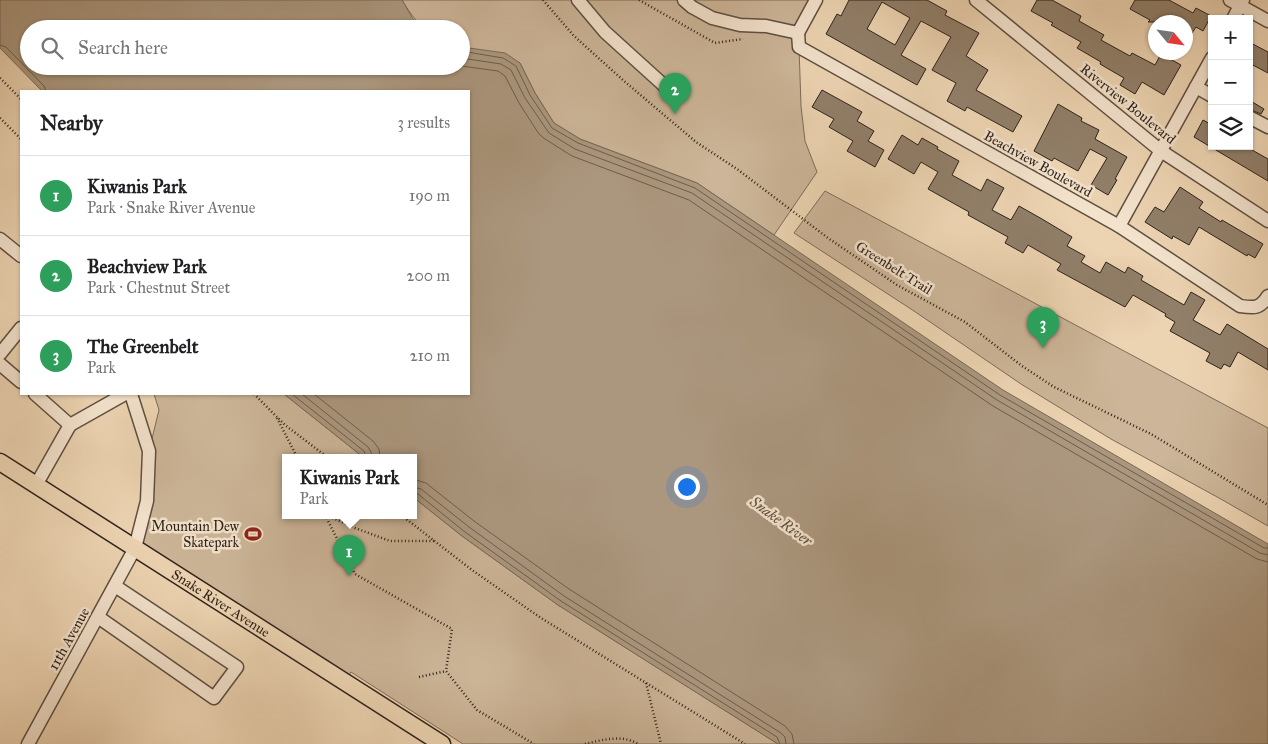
<!DOCTYPE html>
<meta charset="utf-8">
<style>
:root{--surface:#fff;--page:#f2f2f2;--text:#202124;--muted:#757577;--line:#e0e0e0;--accent:#7c3aed}
body{margin:0;font-family:"IM FELL Great Primer",serif;background:var(--page);color:var(--text)}
.controls{position:absolute;right:15px;top:15px;display:grid;overflow:hidden;border-radius:0px;box-shadow:0 1px 4px #0004}
.controls button{width:45px;height:45px;display:grid;place-items:center;padding:0;border:0;border-bottom:1px solid var(--line);background:var(--surface);color:var(--text);font:25px sans-serif}
.compass{position:absolute;left:1148px;top:15px;width:45px;height:45px;border-radius:50%;background:var(--surface);box-shadow:0 1px 4px #0004;rotate:119deg}
.you{position:absolute;left:686px;top:486px;width:18px;height:18px;margin:-12px;border:4px solid #fff;border-radius:50%;background:#1a73e8;box-shadow:0 0 0 8px #1a73e833}
.badge{display:grid;place-items:center;width:32px;height:32px;border-radius:50%;background:var(--accent);color:#fff;font-size:16px;font-weight:700}
.pin{position:absolute;translate:-50% -41px;filter:drop-shadow(0 1px 2px #0008)}
.pin::after{content:'';position:absolute;top:26px;width:18px;height:15px;background:inherit;clip-path:polygon(0 0,100% 0,50% 100%)}
.popup{position:absolute;left:282px;top:454px;width:135px;height:65px;box-sizing:border-box;display:grid;place-content:center;border-radius:0px;background:var(--surface);filter:drop-shadow(0 1px 4px #0005);font-size:16px;white-space:nowrap;color:var(--muted)}
.popup b{font-size:19px;color:var(--text)}
.popup::after{content:'';position:absolute;left:50%;top:100%;margin-left:-10px;border:10px solid transparent;border-top-color:var(--surface)}
.list{margin:0;padding:0;list-style:none}
h2{display:flex;justify-content:space-between;align-items:center;height:65px;margin:0;padding:0 20px;font-size:21px}
h2 small{font-size:16px;font-weight:400;color:var(--muted)}
.list li{display:grid;grid-template-columns:32px 1fr auto;gap:15px;align-items:center;box-sizing:border-box;height:80px;padding:0 20px;border-top:1px solid var(--line)}
.list b{display:block;font-size:19px;white-space:nowrap}
.list p{margin:0;font-size:16px;white-space:nowrap;color:var(--muted)}
.list em{font-size:16px;font-style:normal;color:var(--muted)}
.icon{flex:none;width:28px;height:28px;fill:none;stroke:currentColor;stroke-width:2;stroke-linecap:round;stroke-linejoin:round}
.map{position:relative;flex:none;width:1268px;height:744px;overflow:hidden}
.search{position:absolute;background:var(--surface);box-shadow:0 1px 4px #0004;left:20px;top:20px;width:450px;height:55px;display:flex;align-items:center;gap:12px;box-sizing:border-box;padding:0 18px;border-radius:28px;color:var(--muted);font-size:19px}
.panel{position:absolute;background:var(--surface);box-shadow:0 1px 4px #0004;left:20px;top:90px;width:450px;height:305px;border-radius:0px}
.map>svg:first-child{display:block}
</style>
<div class="map">
<svg width="1268" height="744" viewBox="0 0 1268 744">
<rect width="100%" height="100%" fill="#ecd3b1"/>
<filter id="stains"><feTurbulence type="fractalNoise" baseFrequency=".004" numOctaves="4"/><feColorMatrix values="0 0 0 0 .2 0 0 0 0 .09 0 0 0 0 .02 0 0 0 .5 -.17"/></filter>
<radialGradient id="worn" r=".72"><stop offset=".6" stop-color="#630" stop-opacity="0"/><stop offset="1" stop-color="#630" stop-opacity=".3"/></radialGradient>
<g fill="#ccb598" stroke="#7d6c5a">
<path d="M402,0H816L799,47L801,106L805,141L817,172L774,235L697,183L580,139L554,123L535,93L520,63L461,46V29C425,29 422,33 402,0Z"/>
<path d="M825,191L1268,428V526L1219,498L1111,439L1021,384L914,311L794,233Z"/>
<path d="M154,394H284L363,457H285V515H413V497L462,536L558,605L778,744H463L351,672L345,682L135,548L149,451L159,410Z"/>
</g>
<path fill="#ab977e" stroke="#796956" d="M0,0H402L413,19L427,29H29V66H461V46L469,48L505,53L520,63L535,93L554,123L580,139L697,183L1003,390L1268,544V744H778L558,605L462,536L413,497V457H363L284,394H469V91H42L0,48Z"/>
<g fill="none" stroke-linecap="round" stroke-linejoin="round">
<g stroke="#6c5d4c" stroke-width="1">
<path d="M0,45L6,47L44,86L46,91"/>
<path d="M461,51L503,58L516,66L530,95L552,128L578,143L695,188L1000,395L1264,548H1268"/>
<path d="M461,58L501,64L511,70L525,98L549,133L575,149L692,193L997,400L1260,553L1268,555"/>
<path d="M461,66L498,71L505,76L519,103L539,134L545,139L572,156L689,200L993,406L1257,559L1268,562"/>
<path d="M292,394L364,451L366,457"/>
<path d="M302,394L368,447L371,452L372,457"/>
<path d="M314,394L373,441L379,449L380,457"/>
<path d="M413,479L426,483L474,521L569,589L785,726L792,734L794,744"/>
<path d="M413,487L421,489L469,527L564,596L781,733L785,737L786,744"/>
<path d="M413,493L418,494L465,532L561,601L777,737L780,744"/>
</g>
</g>
<g fill="#917f69" stroke="#2e231b" fill-rule="evenodd">
<path d="M849,0H927L947,11L945,15L979,33L966,56L988,70L976,90L1022,116L1013,132L967,107L965,111L947,101L956,83L932,70L951,37L921,21L901,55L926,69L917,85L826,34L837,14L841,16ZM882,2L910,18L895,45L867,29Z"/>
<path d="M1037,0H1052L1081,16L1079,21L1104,35L1101,40L1130,56L1132,53L1155,65L1161,54L1181,65L1164,95L1142,82L1135,94L1120,85L1124,78L1100,64L1101,62L1077,48L1081,42L1051,25L1053,23L1031,11Z"/>
<path d="M1135,0H1169L1193,13L1196,8L1211,16L1203,31L1196,27L1192,33L1186,29V22H1148L1150,20L1130,9Z"/>
<path d="M1249,42L1268,52V73L1249,63Z"/>
<path d="M822,90L862,112L857,121L874,131L868,141L884,150L875,167L847,151L853,141L829,127L834,119L812,107Z"/>
<path d="M1249,100L1264,109L1261,114L1249,109Z"/>
<path d="M1058,104L1082,118L1081,121L1099,130L1095,139L1127,157L1115,179L1117,180L1108,195L1091,185L1107,158L1090,149L1078,171L1054,158L1052,161L1034,151Z"/>
<path d="M1203,120L1212,125V146H1245L1268,159V181L1194,137Z"/>
<path d="M902,135L918,145L922,138L938,147L937,149L959,161L952,175L981,191L987,179L1004,188L992,210L1011,220L1019,206L1042,219L1072,237L1067,246L1085,256L1081,262L1100,273L1106,262L1125,273L1128,267L1143,276L1141,280L1184,305L1191,292L1205,300L1193,320L1220,335L1227,324L1268,349V370L1238,352L1230,367L1224,364L1221,369L1206,361L1210,353L1170,331L1175,322L1165,316L1166,314L1133,295L1125,307L1057,270L1061,264L1028,245L1023,253L1005,243L1008,237L968,215L969,212L928,189L938,172L921,162L914,174L888,159Z"/>
<path d="M1180,187L1203,202L1199,208L1221,222L1222,220L1263,244L1255,258L1248,254L1247,256L1199,227L1189,245L1173,236L1172,239L1145,222L1155,207L1164,212Z"/>
</g>
<g fill="none" stroke-linecap="round" stroke-linejoin="round">
<g stroke="#5e4f40" stroke-width="15">
<g id="minor">
<path d="M578,0L605,32L669,90"/>
<path d="M684,0L692,7L712,18L740,25L766,26L798,33L816,0"/>
<path d="M976,0L1161,151L1268,221"/>
<path d="M1230,0L1268,21"/>
<path d="M1233,19L1243,0"/>
<path d="M798,33L799,47L1119,226L1240,306C1254,308 1260,309 1268,296"/>
<path d="M1196,87L1212,96"/>
<path d="M1249,117L1268,127"/>
<path d="M1119,226L1212,58"/>
<path d="M0,239L21,256"/>
<path d="M0,354L21,328"/>
<path d="M0,364L21,382"/>
<path d="M35,394L70,425L125,394"/>
<path d="M36,485L70,425"/>
<path d="M98,617L214,698L237,667L115,586"/>
<path d="M28,744L135,548L147,501L149,451L131,394"/>
</g>
</g>
<g stroke="#2e231b" stroke-width="19">
<g id="major">
<path id="s1" d="M0,462L442,744"/>
</g>
</g>
<g stroke="#2e231b" stroke-width="2.5" stroke-dasharray="1 2.5" stroke-linecap="butt">
<path d="M543,0L574,36L624,81L696,142L737,169L828,238L897,285L965,322L1022,366L1054,387L1151,434L1268,505"/>
<path d="M639,0L715,43L743,39"/>
<path d="M0,78L21,99"/>
<path d="M0,118L21,139"/>
<path d="M254,394L285,425L327,457"/>
<path d="M277,418L297,457"/>
<path d="M325,515L355,574L452,629L446,671"/>
<path d="M326,515L355,528L390,541H434"/>
<path d="M401,515L472,570L541,618L745,744"/>
<path d="M419,677L446,671L477,710L534,744"/>
<path d="M646,683L661,744"/>
<path d="M585,744C602,740 622,734 638,744"/>
</g>
<use href="#minor" stroke="#f3e2cc" stroke-width="12"/>
<use href="#major" stroke="#ecd3b1" stroke-width="16"/>
</g>
<defs>
<g id="stadium-bare" transform="scale(1.35)"><path d="M0-5a6.5 5 0 1 0 0 10a6.5 5 0 1 0 0-10ZM-3.5-1.8h7v3.6h-7Z" fill="#8f2418" stroke="#f3e2cc" stroke-width="2.5" paint-order="stroke"/></g>
</defs>
<g fill-rule="evenodd">
<use href="#stadium-bare" x="253" y="534"/>
</g>
<g text-anchor="middle" dominant-baseline="central" stroke-width="5" stroke-linejoin="round" paint-order="stroke">
<g font-size="14" fill="#2e231b" stroke="#f3e2cc">
<text transform="translate(1128 104) rotate(39)">Riverview Boulevard</text>
<text transform="translate(1038 164) rotate(29)">Beachview Boulevard</text>
<text transform="translate(894 268) rotate(32)">Greenbelt Trail</text>
<text stroke="none"><textPath href="#s1" startOffset="262">Snake River Avenue</textPath></text>
<text transform="translate(69 639) rotate(-61)">11th Avenue</text>
</g>
<g font-size="14" fill="#2e231b" stroke="#f3e2cc" text-anchor="end">
<text x="239" y="526">Mountain Dew<tspan x="239" dy="16">Skatepark</tspan></text>
</g>
<g font-size="15" font-style="italic" fill="#5a4c3e" stroke="#f3e2cc">
<text transform="translate(781 521) rotate(36)">Snake River</text>
</g>
</g>
<rect width="100%" height="100%" filter="url(#stains)"/>
<rect width="100%" height="100%" fill="url(#worn)"/>
</svg>
<div class="controls">
<button>+</button>
<button>−</button>
<button><svg class="icon" aria-label="layers" viewBox="0 0 24 24"><path d="M12 4l9 5-9 5-9-5zM3 14l9 5 9-5"/></svg></button>
</div>
<svg class="compass" viewBox="-18 -18 36 36"><path d="M0-13l5 13h-10z" fill="#e53935"/><path d="M0 13l5-13h-10z" fill="#757577"/></svg>
<div class="you"></div>
<div class="pin badge" style="left:349px;top:576px;background:#2e9e5b">1</div>
<div class="popup"><b>Kiwanis Park</b>Park</div>
<div class="pin badge" style="left:675px;top:114px;background:#2e9e5b">2</div>
<div class="pin badge" style="left:1043px;top:348px;background:#2e9e5b">3</div>
<div class="search"><svg class="icon" aria-label="search" viewBox="0 0 24 24"><circle cx="10" cy="10" r="6"/><path d="M15 15l6 6"/></svg>Search here</div>
<section class="panel">
<h2>Nearby<small>3 results</small></h2>
<ul class="list">
<li><span class="badge" style="background:#2e9e5b">1</span><div><b>Kiwanis Park</b><p>Park · Snake River Avenue</p></div><em>190 m</em></li>
<li><span class="badge" style="background:#2e9e5b">2</span><div><b>Beachview Park</b><p>Park · Chestnut Street</p></div><em>200 m</em></li>
<li><span class="badge" style="background:#2e9e5b">3</span><div><b>The Greenbelt</b><p>Park</p></div><em>210 m</em></li>
</ul>
</section>
</div>
